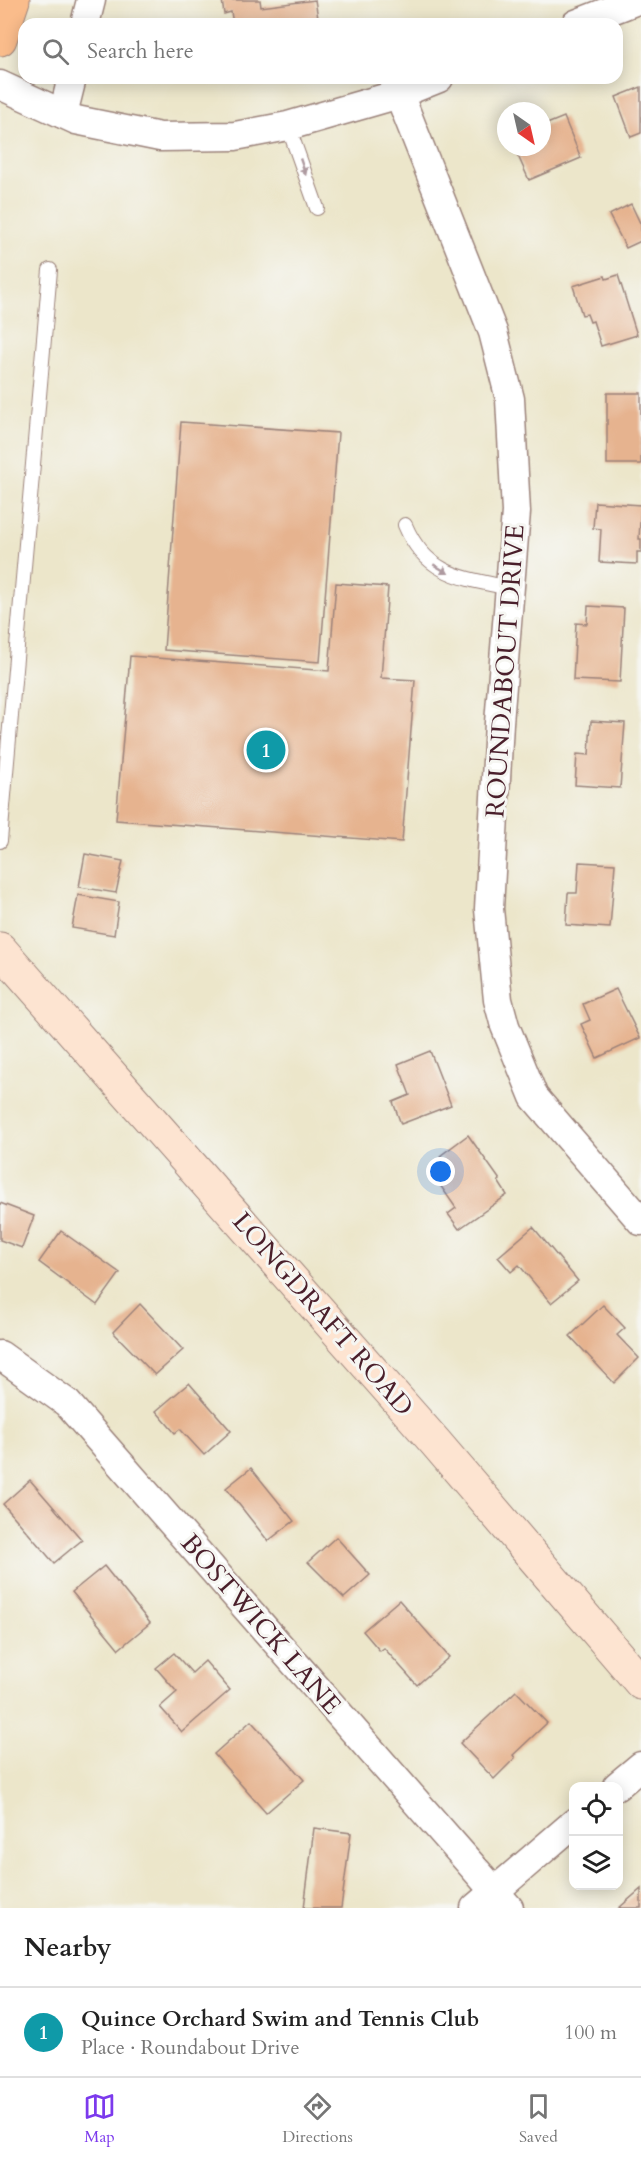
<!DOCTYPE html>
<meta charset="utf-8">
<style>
:root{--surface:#fff;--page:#f6f6f6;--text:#222;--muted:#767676;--line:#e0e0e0;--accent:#7c3aed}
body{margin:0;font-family:Cardo,serif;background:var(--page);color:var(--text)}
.controls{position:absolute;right:18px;bottom:18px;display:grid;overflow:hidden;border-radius:12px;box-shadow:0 3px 15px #0003}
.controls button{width:54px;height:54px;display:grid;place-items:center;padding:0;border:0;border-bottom:2px solid var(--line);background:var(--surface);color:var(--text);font:30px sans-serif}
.compass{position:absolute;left:497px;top:102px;width:54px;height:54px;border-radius:50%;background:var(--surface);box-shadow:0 3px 15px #0003;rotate:146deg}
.you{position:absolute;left:441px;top:1172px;width:21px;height:21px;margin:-15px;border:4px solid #fff;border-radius:50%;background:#1a73e8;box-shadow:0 0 0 9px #1a73e833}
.badge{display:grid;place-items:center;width:39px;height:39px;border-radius:50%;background:var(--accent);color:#fff;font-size:20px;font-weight:700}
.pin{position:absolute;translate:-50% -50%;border:3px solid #fff;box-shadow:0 2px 6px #0006}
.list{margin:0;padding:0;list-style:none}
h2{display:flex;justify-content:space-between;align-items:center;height:78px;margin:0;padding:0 24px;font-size:26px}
h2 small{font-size:20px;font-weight:400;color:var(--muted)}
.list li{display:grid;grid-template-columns:39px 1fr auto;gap:18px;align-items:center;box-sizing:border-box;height:90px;padding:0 24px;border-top:2px solid var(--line)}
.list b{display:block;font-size:22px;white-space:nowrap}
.list p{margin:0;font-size:20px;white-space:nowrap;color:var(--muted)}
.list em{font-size:20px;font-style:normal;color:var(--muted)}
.icon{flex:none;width:33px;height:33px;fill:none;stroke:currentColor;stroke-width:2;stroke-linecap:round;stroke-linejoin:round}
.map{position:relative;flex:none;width:641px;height:1908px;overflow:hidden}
.search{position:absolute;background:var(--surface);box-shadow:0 3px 15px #0003;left:18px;right:18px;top:18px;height:66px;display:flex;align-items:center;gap:15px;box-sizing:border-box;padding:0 21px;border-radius:18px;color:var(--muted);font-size:22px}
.sheet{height:168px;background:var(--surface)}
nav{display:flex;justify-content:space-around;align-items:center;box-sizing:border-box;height:84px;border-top:2px solid var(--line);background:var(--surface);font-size:16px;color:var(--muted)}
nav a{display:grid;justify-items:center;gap:3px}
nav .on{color:var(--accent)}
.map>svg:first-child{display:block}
</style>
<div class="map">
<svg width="641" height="1908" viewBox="0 0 641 1908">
<rect width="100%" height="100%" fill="#f6f6f2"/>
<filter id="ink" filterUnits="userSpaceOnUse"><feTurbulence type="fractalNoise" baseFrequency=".0167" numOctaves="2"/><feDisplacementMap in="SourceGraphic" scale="12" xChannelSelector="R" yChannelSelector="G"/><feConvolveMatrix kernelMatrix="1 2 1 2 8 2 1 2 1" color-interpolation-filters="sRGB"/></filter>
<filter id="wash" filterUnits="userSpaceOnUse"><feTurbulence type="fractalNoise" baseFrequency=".008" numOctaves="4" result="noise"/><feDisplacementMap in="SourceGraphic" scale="24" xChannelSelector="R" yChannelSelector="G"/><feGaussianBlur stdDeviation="1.35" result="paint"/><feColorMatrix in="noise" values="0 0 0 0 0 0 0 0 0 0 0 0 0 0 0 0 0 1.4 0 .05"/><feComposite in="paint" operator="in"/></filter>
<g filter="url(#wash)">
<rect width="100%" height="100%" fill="#ece6ca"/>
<g id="blocks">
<g fill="#e6b38f">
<path d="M222,0H260L261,7L315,0L319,24H233L231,12L224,14Z"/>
<path d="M641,87V133L631,137L616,97Z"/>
<path d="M564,117L581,158L529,180L514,147H542V126Z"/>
<path d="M631,204L641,225V241L626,248L609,215Z"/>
<path d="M618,275L637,335L601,346L593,321L590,322L587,314L582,315L573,286L605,276L606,279Z"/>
<rect x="607" y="393" width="34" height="71"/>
<path d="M181,422L338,433L320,662L164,650Z"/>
<path d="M595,502L641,505L639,539H641V552H637V564L599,562L601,529L593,528Z"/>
<path d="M336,583L388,587L381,678L415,680L402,842L116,820L130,656L329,671Z"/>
<path d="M588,606L624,608L620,682L573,680L576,623L587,624Z"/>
<path d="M591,721L625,723L620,788L575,785L577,754L589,755Z"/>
<path d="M85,854L123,861L116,893L79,887Z"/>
<path d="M579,862L615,864L610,928L566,925L568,893H577Z"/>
<path d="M78,895L119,902L114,935L72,928Z"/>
<path d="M616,989L640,1038L597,1058L581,1024L590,1020L583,1004Z"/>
<path d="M430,1051L451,1105L401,1124L393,1102L410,1095L398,1064Z"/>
<path d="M468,1135L500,1180L498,1181L507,1195L459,1229L448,1214L456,1208L440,1185L454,1176L440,1156Z"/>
<path d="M0,1203L34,1216L22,1248L0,1240Z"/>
<path d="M533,1227L578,1281L551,1303L519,1265L511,1272L498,1257Z"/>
<path d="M61,1231L120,1273L97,1305L39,1262Z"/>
<path d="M140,1304L183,1350L155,1375L113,1332Z"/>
<path d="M603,1305L625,1328L617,1335L639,1358L614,1383L570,1336Z"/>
<path d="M189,1383L231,1431L204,1455L180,1429L175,1433L156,1411Z"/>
<path d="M251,1468L294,1521L268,1541L226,1488Z"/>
<path d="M30,1480L82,1540L54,1563L3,1504Z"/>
<path d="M336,1537L370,1575L344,1598L308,1562Z"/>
<path d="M104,1566L150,1623L119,1649L72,1592Z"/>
<path d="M399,1600L449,1657L417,1685L384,1648L380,1651L363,1631Z"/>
<path d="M174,1653L192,1673L205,1661L230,1690L182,1732L160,1707L177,1692L156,1668Z"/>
<path d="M516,1691L547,1723L513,1755L515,1758L494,1779L460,1743Z"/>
<path d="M251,1721L304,1780L266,1813L214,1754Z"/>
<path d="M314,1828L351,1833L341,1908H304Z"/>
<path d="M641,1889V1908H619Z"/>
</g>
</g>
</g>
<g filter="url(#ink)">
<use href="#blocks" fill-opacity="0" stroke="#9b827a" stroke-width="1.5"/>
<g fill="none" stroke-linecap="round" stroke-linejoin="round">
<g stroke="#9b827a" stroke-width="16">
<g id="lane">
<path d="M288,126L317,208"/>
<path d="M405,525C426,575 462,578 510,588"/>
<path d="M0,841L50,270"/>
</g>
</g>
<g stroke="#9b827a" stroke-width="31">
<g id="street">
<path d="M85,24L91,0"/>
<path d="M576,24L637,0"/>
<path d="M0,85L76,120L160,137L235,136L288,126L399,94L439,78"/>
<path d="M399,94L493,332L510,399L516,512L499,723L489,909L498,1000L505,1026L534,1097L641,1221"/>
<path d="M63,114L72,78"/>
<path d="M0,1355L67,1403L509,1908"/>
<path d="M617,1786L641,1766"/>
<path d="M475,1908L574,1823"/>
</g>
</g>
<g stroke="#9b827a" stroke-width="35">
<path id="secondary" d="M0,949L435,1442L641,1683"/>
</g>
<g stroke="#9b827a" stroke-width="35">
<path id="primary" d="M0,39L13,0"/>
</g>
<use href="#lane" stroke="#fff" stroke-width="14"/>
<use href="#street" stroke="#fff" stroke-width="28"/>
<use href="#secondary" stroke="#fde4d1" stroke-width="33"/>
<use href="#primary" stroke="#fabc8b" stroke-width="33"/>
</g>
<defs><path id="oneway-solid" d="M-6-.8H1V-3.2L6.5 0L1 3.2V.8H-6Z" transform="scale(1.5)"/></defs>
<g fill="#ae9aa0">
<use href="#oneway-solid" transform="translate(303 167) rotate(71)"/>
<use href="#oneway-solid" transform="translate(441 569) rotate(31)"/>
</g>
</g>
<g text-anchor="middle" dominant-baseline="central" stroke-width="6" stroke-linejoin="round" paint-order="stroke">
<g font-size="26" fill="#4a1f2b" stroke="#f6f6f2">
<text transform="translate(505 671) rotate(-86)">ROUNDABOUT DRIVE</text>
<text transform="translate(323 1314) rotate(49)">LONGDRAFT ROAD</text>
<text transform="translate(261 1624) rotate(49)">BOSTWICK LANE</text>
</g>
</g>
</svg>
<div class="controls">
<button><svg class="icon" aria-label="locate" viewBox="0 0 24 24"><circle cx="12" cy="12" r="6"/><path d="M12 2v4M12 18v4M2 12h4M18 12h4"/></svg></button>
<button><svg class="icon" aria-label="layers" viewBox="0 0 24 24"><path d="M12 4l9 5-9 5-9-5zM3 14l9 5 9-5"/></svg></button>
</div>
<svg class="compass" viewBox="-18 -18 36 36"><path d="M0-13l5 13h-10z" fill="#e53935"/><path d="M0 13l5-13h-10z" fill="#767676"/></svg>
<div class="you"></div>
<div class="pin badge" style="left:266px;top:750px;background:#0f9aa8">1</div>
<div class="search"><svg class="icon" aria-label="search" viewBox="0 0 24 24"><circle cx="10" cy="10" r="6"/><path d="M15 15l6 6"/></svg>Search here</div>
</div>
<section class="sheet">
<h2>Nearby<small></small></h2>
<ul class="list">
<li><span class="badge" style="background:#0f9aa8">1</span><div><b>Quince Orchard Swim and Tennis Club</b><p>Place · Roundabout Drive</p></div><em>100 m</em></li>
</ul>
</section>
<nav>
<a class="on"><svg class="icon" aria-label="map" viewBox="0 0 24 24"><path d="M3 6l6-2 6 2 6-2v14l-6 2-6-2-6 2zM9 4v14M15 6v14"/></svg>Map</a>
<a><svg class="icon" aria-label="directions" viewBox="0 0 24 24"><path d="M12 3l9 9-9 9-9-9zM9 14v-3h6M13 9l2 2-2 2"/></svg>Directions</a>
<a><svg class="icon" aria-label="saved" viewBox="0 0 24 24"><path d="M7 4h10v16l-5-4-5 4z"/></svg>Saved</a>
</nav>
